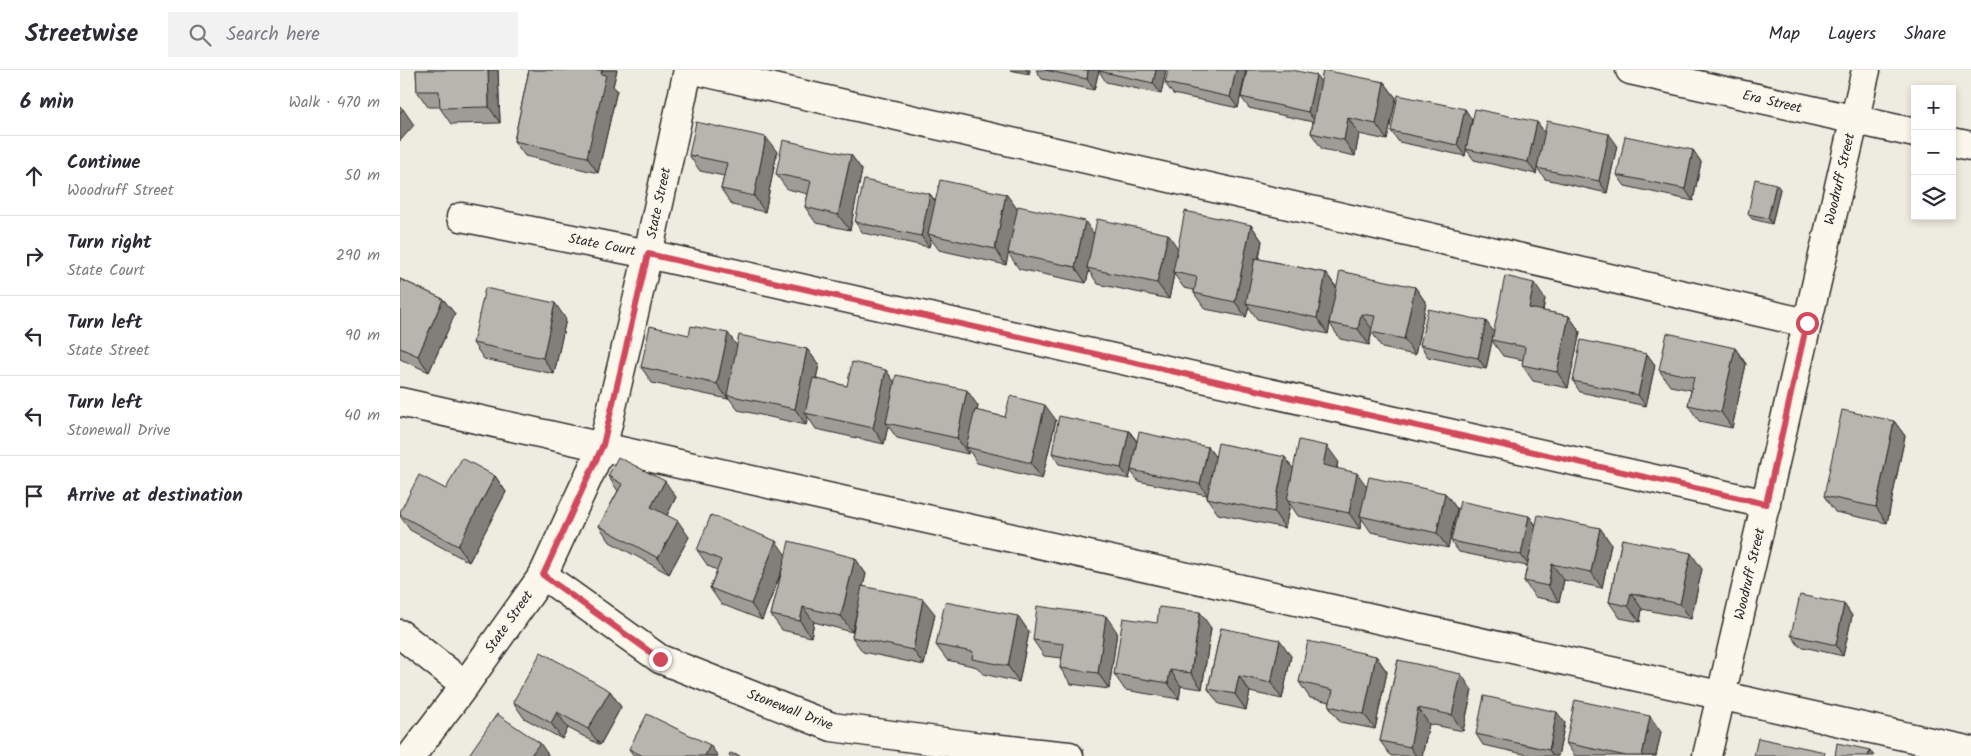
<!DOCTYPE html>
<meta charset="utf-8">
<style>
:root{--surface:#fff;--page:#f2f2f3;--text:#2b2b33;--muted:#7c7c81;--line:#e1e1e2}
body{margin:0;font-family:Kalam,sans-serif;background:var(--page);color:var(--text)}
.controls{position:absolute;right:15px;top:15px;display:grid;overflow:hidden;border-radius:0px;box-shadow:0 2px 8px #0003}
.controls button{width:45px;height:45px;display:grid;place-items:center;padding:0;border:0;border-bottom:1px solid var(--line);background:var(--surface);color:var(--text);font:25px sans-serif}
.stop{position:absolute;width:15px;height:15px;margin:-11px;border:4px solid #d1495b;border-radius:50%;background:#fff}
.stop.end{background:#d1495b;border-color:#fff;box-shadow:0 1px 5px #0008}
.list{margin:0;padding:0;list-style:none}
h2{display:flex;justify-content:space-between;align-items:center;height:65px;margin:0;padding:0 20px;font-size:21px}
h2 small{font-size:16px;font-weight:400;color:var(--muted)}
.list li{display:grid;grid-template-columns:32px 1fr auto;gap:15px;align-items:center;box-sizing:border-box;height:80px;padding:0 20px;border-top:1px solid var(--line)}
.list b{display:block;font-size:19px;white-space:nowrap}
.list p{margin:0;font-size:16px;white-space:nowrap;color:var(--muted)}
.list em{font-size:16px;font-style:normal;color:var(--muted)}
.icon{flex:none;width:28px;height:28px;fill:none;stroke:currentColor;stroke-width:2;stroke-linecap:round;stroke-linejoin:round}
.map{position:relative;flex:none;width:1571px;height:686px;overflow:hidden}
header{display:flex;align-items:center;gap:30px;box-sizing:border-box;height:70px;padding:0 25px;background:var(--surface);border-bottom:1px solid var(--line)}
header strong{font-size:24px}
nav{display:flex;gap:28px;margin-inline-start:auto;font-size:18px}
.search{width:350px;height:45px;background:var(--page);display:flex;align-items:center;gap:12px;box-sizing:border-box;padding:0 18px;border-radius:0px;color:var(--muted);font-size:19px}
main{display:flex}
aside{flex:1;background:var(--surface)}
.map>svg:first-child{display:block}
</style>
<header>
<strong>Streetwise</strong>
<div class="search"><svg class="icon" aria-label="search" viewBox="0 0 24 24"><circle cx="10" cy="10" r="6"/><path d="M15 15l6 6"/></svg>Search here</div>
<nav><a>Map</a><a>Layers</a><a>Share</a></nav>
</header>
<main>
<aside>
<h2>6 min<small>Walk · 470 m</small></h2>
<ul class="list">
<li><svg class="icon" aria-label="ahead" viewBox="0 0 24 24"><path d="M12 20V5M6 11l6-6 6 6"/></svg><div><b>Continue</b><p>Woodruff Street</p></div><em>50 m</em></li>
<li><svg class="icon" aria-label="right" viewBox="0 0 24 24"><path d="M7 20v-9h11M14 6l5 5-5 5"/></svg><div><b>Turn right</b><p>State Court</p></div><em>290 m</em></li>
<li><svg class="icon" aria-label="left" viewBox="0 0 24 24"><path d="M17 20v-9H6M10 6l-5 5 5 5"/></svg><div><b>Turn left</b><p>State Street</p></div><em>90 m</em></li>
<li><svg class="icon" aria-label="left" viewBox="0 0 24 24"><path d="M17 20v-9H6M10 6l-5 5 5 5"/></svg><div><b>Turn left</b><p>Stonewall Drive</p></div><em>40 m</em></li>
<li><svg class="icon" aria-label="arrive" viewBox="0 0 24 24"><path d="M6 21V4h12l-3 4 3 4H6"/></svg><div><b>Arrive at destination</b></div></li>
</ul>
</aside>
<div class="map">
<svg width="1571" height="686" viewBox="0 0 1571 686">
<rect width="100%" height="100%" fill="#eeebe0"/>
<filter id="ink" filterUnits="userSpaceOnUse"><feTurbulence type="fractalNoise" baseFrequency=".02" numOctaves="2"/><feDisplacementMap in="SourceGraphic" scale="10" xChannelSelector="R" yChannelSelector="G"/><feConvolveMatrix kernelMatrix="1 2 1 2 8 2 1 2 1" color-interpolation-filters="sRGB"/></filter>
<g filter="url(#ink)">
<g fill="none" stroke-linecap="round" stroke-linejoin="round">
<g stroke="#2b2b2b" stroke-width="31">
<g id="minor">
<path d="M295,0L1407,253"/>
<path d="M1230,0L1515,63"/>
<path d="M1552,72L1571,76"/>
<path d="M61,147L248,184L1366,434"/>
<path d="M0,332L1571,681"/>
<path d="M143,505L260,589L432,657L581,677L669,686"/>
<path d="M0,564L65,615"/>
<path d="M11,686L65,615L143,505L203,375L248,184L288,0"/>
<path d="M1307,686L1466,0"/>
</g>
</g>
<use href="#minor" stroke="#fbf7ec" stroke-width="28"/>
</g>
<g fill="#9e9c96" stroke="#2b2b2b">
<path d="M16,0H98L100,53L51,54L40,38V37H28L17,21Z"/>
<path d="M129,0H217L213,16L217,20L198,103L125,86L114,71Z"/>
<path d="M610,0H630L629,4Z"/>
<path d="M636,0H699L694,20L642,9Z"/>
<path d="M766,0L761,24L706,12L699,1Z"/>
<path d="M846,0L838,38L773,24L765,13Z"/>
<path d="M921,12H984L996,28L987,70L959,64L955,86L922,79L911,63L913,52L849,38L841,27Z"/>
<path d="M1065,39L1072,50L1065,86L999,72L991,61Z"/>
<path d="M1137,52L1145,63L1217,75L1207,123L1145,109L1137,98L1136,104L1074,90L1066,79Z"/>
<path d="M1293,80L1301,92L1293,131L1225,116L1217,105Z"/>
<path d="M377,82L365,142L332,135L321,119L324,106L300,101L289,85Z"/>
<path d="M451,85L462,100L450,160L416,153L405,137L408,124L387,119L376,104Z"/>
<path d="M1376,114L1380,119L1372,154L1352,149L1348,144Z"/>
<path d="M530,124L535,131L606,124L617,139L694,163L777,178L851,155L862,171L859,189L926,203L937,218L1015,217L1026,233L1015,285L982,278L972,262L969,275L940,269L930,254L928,264L857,249L849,237L846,247L805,239L794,223V220L784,218L774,204L769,229L698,214L689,201L686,213L619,199L608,183L606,195L539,180L531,169L529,177L463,163L455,152Z"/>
<path d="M0,209L43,229L55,244L29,302L0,289Z"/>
<path d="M1145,229L1143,241L1169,246L1180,262L1168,318L1133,311L1122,295L1123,290L1103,286L1092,271L1086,299L1028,287L1020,275L1093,262Z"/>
<path d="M166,249L154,304L84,289L73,273Z"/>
<path d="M337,277L407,279L419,295L416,309L447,316L486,300L494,312L578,336L577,341L605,347L656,350L642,409L577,393L569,380L568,384L497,368L488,356L484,374L416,359L408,347L406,355L338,340L328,327V329L252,313L241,297Z"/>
<path d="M1335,278L1346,294L1332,358L1299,351L1288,335L1291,320L1270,316L1259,300Z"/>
<path d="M1247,284L1255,295L1246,336L1180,322L1173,311Z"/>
<path d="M1494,351L1505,366L1487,453L1435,442L1424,426Z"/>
<path d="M729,361L737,371L808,377L815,387L893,399L938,391L937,398L967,416L1045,423L1057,439L1048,478L971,462L962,449L960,459L898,446L890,434L885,458L818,444L807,428V425L738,411L731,401L729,409L659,394L652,383Z"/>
<path d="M95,406L106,422L69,492L10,460L0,446V442L46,419Z"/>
<path d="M208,406L276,427L267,445L289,467L269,504L210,472L199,456L218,421Z"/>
<path d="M1129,446L1136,455L1200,458L1211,474L1202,518L1164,510L1159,532L1135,527L1124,511L1127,496L1059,482L1051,471Z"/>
<path d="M1222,469L1302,499L1291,549L1242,539L1240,552L1220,548L1209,532Z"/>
<path d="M297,480L455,488L466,504L463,516L535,544L524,595L463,582L452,567L456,547L452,562L414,552L411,567L382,560L371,545L382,501L362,550L321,534L310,518L317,500L308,496Z"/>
<path d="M1444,534L1452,546L1443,586L1399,576L1391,565Z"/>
<path d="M618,546L629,562L619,612L583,604L577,597L547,590L536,575Z"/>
<path d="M757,553L811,558L802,619L781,616L779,629L725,620L714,604Z"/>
<path d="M821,558L891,586L882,629L850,622L846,640L819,634L808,619Z"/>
<path d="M717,562L709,619L671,614L660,598L662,588L644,586L633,570Z"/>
<path d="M976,586L987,602L975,659L940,652L929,636L930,632L910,628L899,612Z"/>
<path d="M998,590L1072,620L1063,661L1029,654L1022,686H991L980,671Z"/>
<path d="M210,621L221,637L200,675L168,658L162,669L124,648L113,632Z"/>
<path d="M1165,653L1158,686H1133L1083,675L1076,664Z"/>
<path d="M1261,662L1256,686H1175L1166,673Z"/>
<path d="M229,679L318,686H234Z"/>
</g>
<g fill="#817f7a" stroke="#2b2b2b">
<path d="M88,0H98L100,53L89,37Z"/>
<path d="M202,0H217L213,16L217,20L198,103L187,87Z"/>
<path d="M626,0H630L629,4Z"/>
<path d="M688,0H699L694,20L687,9Z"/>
<path d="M756,0H766L761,24L753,13Z"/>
<path d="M836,0H846L838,38L830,27Z"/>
<path d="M916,5L924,16L916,53L908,42Z"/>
<path d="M984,12L996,28L987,70L976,54Z"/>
<path d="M3,39L14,55L0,71V43Z"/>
<path d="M1065,39L1072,50L1065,86L1057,75Z"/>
<path d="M948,48L959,64L955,86L944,70Z"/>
<path d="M1137,52L1145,63L1136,104L1128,92Z"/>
<path d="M1209,64L1217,75L1207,123L1199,111Z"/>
<path d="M366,67L377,82L365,142L354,126Z"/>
<path d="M1293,80L1301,92L1293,131L1285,119Z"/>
<path d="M451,85L462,100L450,160L438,145Z"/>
<path d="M1376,114L1380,119L1372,154L1368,148Z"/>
<path d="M530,124L538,135L528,164L531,169L529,177L521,166Z"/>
<path d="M606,124L618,140L606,195L595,179Z"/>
<path d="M685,151L696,167L687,198L689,201L686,213L675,197Z"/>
<path d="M851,155L862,171L849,234L846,233L849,237L846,247L835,232Z"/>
<path d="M768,164L779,180L773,202L774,204L769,229L757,213Z"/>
<path d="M926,203L937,219L929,253L930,254L928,264L917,248Z"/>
<path d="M1134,213L1145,229L1140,254L1129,238Z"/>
<path d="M1015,217L1026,233L1015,285L1004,269Z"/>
<path d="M43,229L55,244L29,302L18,286Z"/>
<path d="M155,233L166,249L154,304L143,288Z"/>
<path d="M961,244L972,259L969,275L958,259Z"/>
<path d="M1169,246L1180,262L1168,318L1157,302Z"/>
<path d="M1086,251L1094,262L1086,299L1078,288Z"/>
<path d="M328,263L339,279L327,325L328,327V329L317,314Z"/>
<path d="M1335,278L1346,294L1332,358L1321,342Z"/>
<path d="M407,279L419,295L408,344L405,343L408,347L406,355L395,339Z"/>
<path d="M1247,284L1255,295L1246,336L1238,325Z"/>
<path d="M486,300L497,316L486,353L488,356L484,374L473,358Z"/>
<path d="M567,320L578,336L569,378L566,377L569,380L568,384L557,368Z"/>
<path d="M645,335L656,350L642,409L631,393Z"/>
<path d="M1494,351L1505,366L1487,453L1476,437Z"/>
<path d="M729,361L737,372L729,409L721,398Z"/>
<path d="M927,376L938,391L934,411L923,395Z"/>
<path d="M808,377L816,388L808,426L800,414Z"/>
<path d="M885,387L896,403L887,430L890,434L885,458L874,442Z"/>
<path d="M957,403L968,418L960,446L962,449L960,459L949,443Z"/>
<path d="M95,406L106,422L69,492L58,476Z"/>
<path d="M265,411L276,427L263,453L251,437Z"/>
<path d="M1045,423L1057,439L1048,478L1037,463Z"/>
<path d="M1129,446L1137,457L1129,496L1121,485Z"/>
<path d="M278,451L289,467L269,504L258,488Z"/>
<path d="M1200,458L1211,474L1202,518L1191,502Z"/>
<path d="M376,471L387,487L362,550L351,534Z"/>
<path d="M1291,483L1302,499L1291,549L1280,534Z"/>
<path d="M455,488L466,504L452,562L441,546Z"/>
<path d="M1152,494L1164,510L1159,532L1148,516Z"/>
<path d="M1231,523L1242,539L1240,552L1228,536Z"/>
<path d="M523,529L535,544L524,595L513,580Z"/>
<path d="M1444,534L1452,546L1443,586L1436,575Z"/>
<path d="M403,537L414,552L411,567L400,551Z"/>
<path d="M800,542L811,558L802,619L791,603Z"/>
<path d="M618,546L629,562L619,612L608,596Z"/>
<path d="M706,546L717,562L709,619L698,603Z"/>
<path d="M880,570L891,586L882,629L871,613Z"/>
<path d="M976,586L987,602L975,659L964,644Z"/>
<path d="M770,600L781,616L779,629L768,613Z"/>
<path d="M1061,604L1072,620L1063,661L1052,645Z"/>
<path d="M839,606L850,622L846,640L835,624Z"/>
<path d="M210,621L221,637L200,675L188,659Z"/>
<path d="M1018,638L1029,654L1022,686H1016L1010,677Z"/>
<path d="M157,642L168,658L162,669L151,653Z"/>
<path d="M1157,642L1165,653L1158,686H1153L1149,680Z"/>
<path d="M1250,646L1261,662L1256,686H1242Z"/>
<path d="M140,673L149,686H130Z"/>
<path d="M310,675L318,686H305Z"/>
<path d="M1470,680L1474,686H1468Z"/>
</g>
<g fill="#b8b5ae" stroke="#2b2b2b">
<path d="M16,0H88L89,37L40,38L39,21H17Z"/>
<path d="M129,0H202L201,4L206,5L187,87L114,71Z"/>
<path d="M645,0H688L687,9Z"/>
<path d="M699,0H756L753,13L699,1Z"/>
<path d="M768,0H836L830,27L765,13Z"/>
<path d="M847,0H892L916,5L908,42L841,27Z"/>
<path d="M923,0L984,12L976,54L948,48L944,70L911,63Z"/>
<path d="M998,25L1065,39L1057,75L991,61Z"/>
<path d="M0,37L3,39L0,43Z"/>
<path d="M1075,39L1137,52L1128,92L1066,79Z"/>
<path d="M1147,51L1209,64L1199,111L1137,98Z"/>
<path d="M296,52L366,67L354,126L321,119L327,93L289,85Z"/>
<path d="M1225,66L1293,80L1285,119L1217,105Z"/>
<path d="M383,70L451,85L438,145L405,137L411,111L376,104Z"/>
<path d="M1355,109L1376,114L1368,148L1348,144Z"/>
<path d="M464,110L530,124L521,166L455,152Z"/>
<path d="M540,110L606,124L595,179L528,164Z"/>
<path d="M618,136L685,151L675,197L608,183Z"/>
<path d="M785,141L851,155L835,232L794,223L797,207L773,202Z"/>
<path d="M697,149L768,164L757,213L687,198Z"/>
<path d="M855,188L926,203L917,248L846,233Z"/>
<path d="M940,201L1015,217L1004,269L971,262L975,246L961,244L958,259L929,253Z"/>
<path d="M1105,206L1134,213L1129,238L1169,246L1157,302L1122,295L1125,277L1092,270Z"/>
<path d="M0,209L43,229L18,286L0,278Z"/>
<path d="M85,218L155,233L143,288L73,273Z"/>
<path d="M1028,239L1086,251L1078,288L1020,275Z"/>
<path d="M250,256L289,265L291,256L328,263L317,314L241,297Z"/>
<path d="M1267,263L1335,278L1321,342L1288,335L1294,307L1259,300Z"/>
<path d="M339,265L407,279L395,339L327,325Z"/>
<path d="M1181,270L1247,284L1238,325L1173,311Z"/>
<path d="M452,292L486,300L473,358L405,343L413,308L447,316Z"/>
<path d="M496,305L567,320L557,368L486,353Z"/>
<path d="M610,326L645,335L631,393L566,377L575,340L605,347Z"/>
<path d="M1442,340L1494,351L1476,437L1424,426Z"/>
<path d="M659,346L729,361L721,398L652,383Z"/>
<path d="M739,362L808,377L800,414L731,400Z"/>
<path d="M899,370L927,376L923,395L957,403L949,443L887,430Z"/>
<path d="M818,373L885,387L874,442L807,428Z"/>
<path d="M218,387L265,411L251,437L278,451L258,488L199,456L222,414L208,406Z"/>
<path d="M62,388L95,406L58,476L0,445V442L19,405L46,419Z"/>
<path d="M969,407L1045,423L1037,463L960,446Z"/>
<path d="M1060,431L1129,446L1121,485L1051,471Z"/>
<path d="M311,445L376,471L351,534L310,518L321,490L297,480Z"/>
<path d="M1138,445L1200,458L1191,502L1152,494L1148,516L1124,511Z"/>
<path d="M1222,469L1291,483L1280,534L1231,523L1228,536L1209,532Z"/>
<path d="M389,471L455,488L441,546L403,537L400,551L371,545Z"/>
<path d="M462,516L523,529L513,580L452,567Z"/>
<path d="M1400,525L1444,534L1436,575L1391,565Z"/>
<path d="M545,532L618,546L608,596L572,589L573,582L536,575Z"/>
<path d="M637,536L706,546L698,603L660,598L664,574L633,570Z"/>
<path d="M759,537L800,542L791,603L770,600L768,613L714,604L723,548L757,553Z"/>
<path d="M821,558L880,570L871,613L839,606L835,624L808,619Z"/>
<path d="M908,571L976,586L964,644L929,636L933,620L899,612Z"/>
<path d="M141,582L210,621L188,659L157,642L151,653L113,632Z"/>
<path d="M998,590L1061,604L1052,645L1018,638L1010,677L980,671Z"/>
<path d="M1084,626L1157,642L1149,680L1076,664Z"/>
<path d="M1175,630L1250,646L1242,686H1226L1166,673Z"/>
<path d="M97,644L140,673L130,686H68Z"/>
<path d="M247,644L310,675L305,686H243L229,679Z"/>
<path d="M1358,668L1425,682L1424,686H1354Z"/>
<path d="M1437,673L1470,680L1468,686H1435Z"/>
<path d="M330,683L340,686H329Z"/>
</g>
</g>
<g fill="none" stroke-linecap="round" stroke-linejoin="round" filter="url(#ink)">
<path stroke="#d1495b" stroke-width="6" d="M260,589L143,505L203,375L248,184L1366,434L1407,253"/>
</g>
<g text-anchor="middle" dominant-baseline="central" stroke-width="4.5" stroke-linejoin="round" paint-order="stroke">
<g font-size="14" fill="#2b2b2b" stroke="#fbf7ec">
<text transform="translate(1372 32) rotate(13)">Era Street</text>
<text transform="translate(1440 109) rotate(-77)">Woodruff Street</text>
<text transform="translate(259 133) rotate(-78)">State Street</text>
<text transform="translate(202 175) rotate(11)">State Court</text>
<text transform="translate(1350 504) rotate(-77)">Woodruff Street</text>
<text transform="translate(109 552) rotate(-55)">State Street</text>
<text transform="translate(390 640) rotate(21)">Stonewall Drive</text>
</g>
</g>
</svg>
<div class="controls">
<button>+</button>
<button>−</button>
<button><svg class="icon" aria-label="layers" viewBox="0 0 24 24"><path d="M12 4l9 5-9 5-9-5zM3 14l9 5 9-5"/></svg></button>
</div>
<div class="stop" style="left:1407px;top:253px"></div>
<div class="stop end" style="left:260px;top:589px"></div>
</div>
</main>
